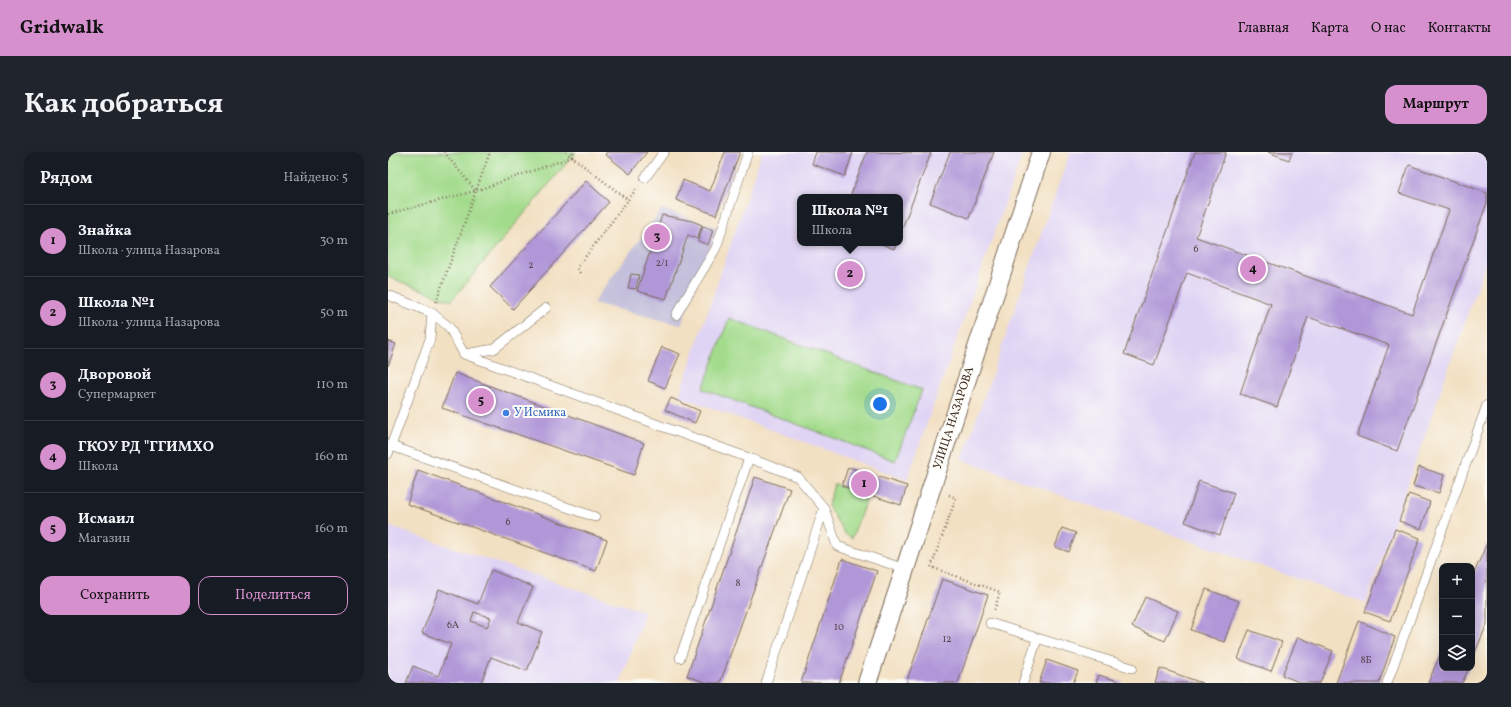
<!DOCTYPE html>
<html lang="ru">
<meta charset="utf-8">
<style>
:root{--surface:#171b24;--page:#20242c;--text:#f1f3f6;--muted:#9ea1a6;--line:#363941;--accent:#d690ce}
body{margin:0;font-family:Vollkorn,serif;background:var(--page);color:var(--text)}
.controls{position:absolute;right:12px;bottom:12px;display:grid;overflow:hidden;border-radius:8px;box-shadow:0 4px 16px #0002}
.controls button{width:36px;height:36px;display:grid;place-items:center;padding:0;border:0;border-bottom:1px solid var(--line);background:var(--surface);color:var(--text);font:20px sans-serif}
.you{position:absolute;left:492px;top:252px;width:14px;height:14px;margin:-10px;border:3px solid #fff;border-radius:50%;background:#1a73e8;box-shadow:0 0 0 6px #1a73e833}
.badge{display:grid;place-items:center;width:26px;height:26px;border-radius:50%;background:var(--accent);color:#111;font-size:13px;font-weight:700}
.pin{position:absolute;translate:-50% -50%;border:2px solid #fff;box-shadow:0 1px 4px #0006}
.popup{position:absolute;left:409px;top:42px;width:106px;height:52px;box-sizing:border-box;display:grid;place-content:center;border-radius:8px;background:var(--surface);filter:drop-shadow(0 1px 3px #0005);font-size:13px;white-space:nowrap;color:var(--muted)}
.popup b{font-size:15px;color:var(--text)}
.popup::after{content:'';position:absolute;left:50%;top:100%;margin-left:-8px;border:8px solid transparent;border-top-color:var(--surface)}
.list{margin:0;padding:0;list-style:none}
h2{display:flex;justify-content:space-between;align-items:center;height:52px;margin:0;padding:0 16px;font-size:17px}
h2 small{font-size:13px;font-weight:400;color:var(--muted)}
.list li{display:grid;grid-template-columns:26px 1fr auto;gap:12px;align-items:center;box-sizing:border-box;height:72px;padding:0 16px;border-top:1px solid var(--line)}
.list b{display:block;font-size:15px;white-space:nowrap}
.list p{margin:0;font-size:13px;white-space:nowrap;color:var(--muted)}
.list em{font-size:13px;font-style:normal;color:var(--muted)}
.actions{display:flex;gap:8px;padding:12px 16px}
.actions a{flex:1;padding:9px 0;border:1px solid var(--accent);border-radius:12px;text-align:center;font-size:14px;color:var(--accent)}
.actions .main{background:var(--accent);color:#111}
.icon{flex:none;width:22px;height:22px;fill:none;stroke:currentColor;stroke-width:2;stroke-linecap:round;stroke-linejoin:round}
.map{position:relative;flex:none;width:1099px;height:531px;overflow:hidden;border-radius:12px}
header{display:flex;align-items:center;gap:24px;box-sizing:border-box;height:56px;padding:0 20px;background:var(--accent);color:#111}
header strong{font-size:19px}
nav{display:flex;gap:22px;margin-inline-start:auto;font-size:14px}
.intro{display:flex;align-items:center;justify-content:space-between;box-sizing:border-box;height:96px;padding:0 24px}
h1{margin:0;font-size:28px}
.button{padding:10px 18px;border-radius:12px;background:var(--accent);color:#111;font-size:14px;font-weight:700}
main{display:flex;gap:24px;padding:0 24px}
aside{flex:1;background:var(--surface);border-radius:12px;box-shadow:0 4px 16px #0002}
.map>svg:first-child{display:block}
</style>
<header>
<strong>Gridwalk</strong>
<nav><a>Главная</a><a>Карта</a><a>О нас</a><a>Контакты</a></nav>
</header>
<div class="intro"><h1>Как добраться</h1><a class="button">Маршрут</a></div>
<main>
<aside>
<h2>Рядом<small>Найдено: 5</small></h2>
<ul class="list">
<li><span class="badge">1</span><div><b>Знайка</b><p>Школа · улица Назарова</p></div><em>30 m</em></li>
<li><span class="badge">2</span><div><b>Школа №1</b><p>Школа · улица Назарова</p></div><em>50 m</em></li>
<li><span class="badge">3</span><div><b>Дворовой</b><p>Супермаркет</p></div><em>110 m</em></li>
<li><span class="badge">4</span><div><b>ГКОУ РД &quot;ГГИМХО</b><p>Школа</p></div><em>160 m</em></li>
<li><span class="badge">5</span><div><b>Исмаил</b><p>Магазин</p></div><em>160 m</em></li>
</ul>
<div class="actions"><a class="main">Сохранить</a><a>Поделиться</a></div>
</aside>
<div class="map">
<svg width="1099" height="531" viewBox="0 0 1099 531">
<rect width="100%" height="100%" fill="#fdfcf7"/>
<filter id="ink" filterUnits="userSpaceOnUse"><feTurbulence type="fractalNoise" baseFrequency=".025" numOctaves="2"/><feDisplacementMap in="SourceGraphic" scale="8" xChannelSelector="R" yChannelSelector="G"/><feConvolveMatrix kernelMatrix="1 2 1 2 8 2 1 2 1" color-interpolation-filters="sRGB"/></filter>
<filter id="wash" filterUnits="userSpaceOnUse"><feTurbulence type="fractalNoise" baseFrequency=".012" numOctaves="4" result="noise"/><feDisplacementMap in="SourceGraphic" scale="16" xChannelSelector="R" yChannelSelector="G"/><feGaussianBlur stdDeviation="0.9" result="paint"/><feColorMatrix in="noise" values="0 0 0 0 0 0 0 0 0 0 0 0 0 0 0 0 0 1.4 0 .05"/><feComposite in="paint" operator="in"/></filter>
<g filter="url(#wash)">
<rect width="100%" height="100%" fill="#f2e0c2"/>
<g fill="#e0d4f4" fill-rule="evenodd">
<path d="M374,0H635L519,328L291,244ZM412,45H512V91H412Z"/>
<path d="M682,0H1092L1099,3V107L978,451L574,308Z"/>
<path d="M0,374L257,460L232,531H0Z"/>
</g>
<path fill="#c4c0db" d="M274,57L330,76L293,173L205,151Z"/>
<g fill="#a3db8c" stroke="#6f8255">
<path d="M0,0H188L63,149L0,125Z"/>
<path d="M341,166L534,238L507,309L315,237Z"/>
<path d="M446,332L480,343L464,386L457,382L440,354Z"/>
</g>
<g id="blocks">
<g fill="#b097d8" fill-rule="evenodd">
<path d="M219,0H259L242,22L217,2Z"/>
<path d="M337,0H352L328,63L288,48L295,28L322,39Z"/>
<path d="M428,0H465L457,24L424,12Z"/>
<path d="M479,0L543,1L512,82V45H462Z"/>
<path d="M562,0H606L581,66L542,51Z"/>
<path d="M807,0H838L808,85L1024,162L1061,58L1011,41L1021,13L1099,41V51L1009,299L969,284L1001,193L920,165L889,255L852,242L883,152L799,121L766,213L736,202Z"/>
<path d="M880,0H904L901,8Z"/>
<path d="M198,29L221,50L125,157L102,135Z"/>
<path d="M274,63L304,69L314,73L309,87L300,83L278,147L249,139Z"/>
<path d="M315,74L325,78L320,93L310,89Z"/>
<path d="M491,91H509L506,97Z"/>
<path d="M243,122L251,123L248,137L240,136Z"/>
<path d="M0,189L8,192L0,214Z"/>
<path d="M274,195L292,202L277,236L260,229Z"/>
<path d="M67,221L256,291L246,323L54,256Z"/>
<path d="M283,246L312,259L307,271L277,258Z"/>
<path d="M460,315L519,334L513,353L454,334Z"/>
<path d="M1031,315L1056,323L1051,341L1025,334Z"/>
<path d="M30,318L219,388L208,419L19,352Z"/>
<path d="M367,325L402,337L332,531H320L299,524Z"/>
<path d="M811,329L846,341L832,383L797,370Z"/>
<path d="M1021,342L1042,350L1033,377L1011,369Z"/>
<path d="M674,376L688,381L681,400L667,395Z"/>
<path d="M1007,377L1032,386L1002,469L977,460Z"/>
<path d="M1099,391V472L1084,508V426Z"/>
<path d="M454,407L489,419L451,531H413Z"/>
<path d="M103,418L145,435L130,470L154,480L139,519L103,505L93,531H18L25,514L50,524L63,492L34,481L51,437L90,452ZM86,460L103,466L99,475L83,469Z"/>
<path d="M554,427L600,443L570,531H518Z"/>
<path d="M818,437L851,449L836,490L803,478Z"/>
<path d="M757,445L790,459L777,489L744,475Z"/>
<path d="M971,469L1007,485L991,531H948Z"/>
<path d="M861,478L894,490L883,519L850,507Z"/>
<path d="M910,485L945,499L932,531H913L894,523Z"/>
<path d="M1054,498V516H1081L1074,531H1040Z"/>
<path d="M659,508L690,519L685,531H651Z"/>
<path d="M772,516L814,531H767Z"/>
<path d="M711,523L736,531H708Z"/>
</g>
</g>
</g>
<g filter="url(#ink)">
<use href="#blocks" fill-opacity="0" stroke="#7b6a57" stroke-width="1"/>
<g fill="none" stroke-linecap="round" stroke-linejoin="round">
<g stroke="#7b6a57" stroke-width="10">
<g id="service">
<path d="M257,26L276,0"/>
<path d="M0,143L44,161L61,175L76,202L361,306L410,325L436,356L449,394L517,417"/>
<path d="M288,163L328,96L360,0"/>
<path d="M77,202L106,197L158,156"/>
<path d="M3,294L207,365"/>
<path d="M0,302L42,187L44,161"/>
<path d="M602,471L744,516"/>
<path d="M292,506L361,306"/>
<path d="M378,531L436,356"/>
<path d="M635,531L649,487"/>
<path d="M999,531L1099,253"/>
</g>
</g>
<g stroke="#7b6a57" stroke-width="20">
<path id="minor" d="M479,531L517,417L653,0"/>
</g>
<g stroke="#7b6a57" stroke-width="2.5" stroke-dasharray="1 3" stroke-linecap="butt">
<path d="M56,0L87,38"/>
<path d="M185,0L184,5L240,48L250,35"/>
<path d="M0,62L87,39L184,5L178,0"/>
<path d="M192,121L189,116L240,48"/>
<path d="M48,150L102,0"/>
<path d="M561,343L568,346L543,415L612,440L606,459"/>
</g>
<use href="#service" stroke="#fff" stroke-width="9"/>
<use href="#minor" stroke="#fff" stroke-width="18"/>
</g>
</g>
<circle fill="#3f7fe0" stroke="#fdfcf7" stroke-width="1.5" cx="118" cy="261" r="4"/>
<g text-anchor="middle" dominant-baseline="central" stroke-width="4" stroke-linejoin="round" paint-order="stroke">
<g font-size="10" fill="#58454c">
<text x="808" y="97">6</text>
<text x="274" y="111">2/1</text>
<text x="143" y="113">2</text>
<text x="120" y="370">6</text>
<text x="350" y="431">8</text>
<text x="65" y="473">6А</text>
<text x="451" y="475">10</text>
<text x="559" y="487">12</text>
<text x="978" y="508">8Б</text>
</g>
<g font-size="12" fill="#366cbe" stroke="#fdfcf7" text-anchor="start">
<text x="126" y="261">У Исмика</text>
</g>
<g font-size="12" fill="#3b2a1e" stroke="#fdfcf7">
<text transform="translate(566 266) rotate(-72)">УЛИЦА НАЗАРОВА</text>
</g>
</g>
</svg>
<div class="controls">
<button>+</button>
<button>−</button>
<button><svg class="icon" aria-label="layers" viewBox="0 0 24 24"><path d="M12 4l9 5-9 5-9-5zM3 14l9 5 9-5"/></svg></button>
</div>
<div class="you"></div>
<div class="pin badge" style="left:476px;top:332px">1</div>
<div class="pin badge" style="left:462px;top:122px">2</div>
<div class="popup"><b>Школа №1</b>Школа</div>
<div class="pin badge" style="left:269px;top:85px">3</div>
<div class="pin badge" style="left:865px;top:117px">4</div>
<div class="pin badge" style="left:93px;top:249px">5</div>
</div>
</main>
